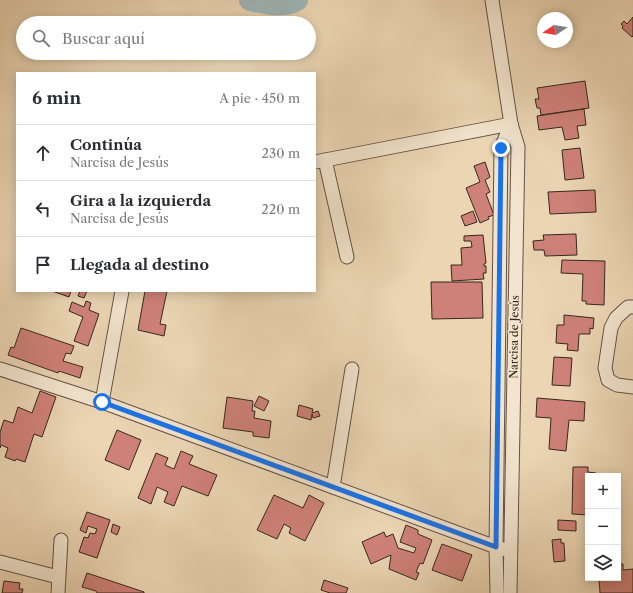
<!DOCTYPE html>
<html lang="es">
<meta charset="utf-8">
<style>
:root{--surface:#fff;--page:#f2f2f3;--text:#2b2b33;--muted:#7c7c81;--line:#e1e1e2}
body{margin:0;font-family:"Libre Caslon Text",serif;background:var(--page);color:var(--text)}
.controls{position:absolute;right:12px;bottom:12px;display:grid;overflow:hidden;border-radius:0px;box-shadow:0 2px 10px #0003}
.controls button{width:36px;height:36px;display:grid;place-items:center;padding:0;border:0;border-bottom:1px solid var(--line);background:var(--surface);color:var(--text);font:20px sans-serif}
.compass{position:absolute;left:537px;top:12px;width:36px;height:36px;border-radius:50%;background:var(--surface);box-shadow:0 2px 10px #0003;rotate:258deg}
.stop{position:absolute;width:12px;height:12px;margin:-9px;border:3px solid #1a73e8;border-radius:50%;background:#fff}
.stop.end{background:#1a73e8;border-color:#fff;box-shadow:0 1px 4px #0008}
.list{margin:0;padding:0;list-style:none}
h2{display:flex;justify-content:space-between;align-items:center;height:52px;margin:0;padding:0 16px;font-size:17px}
h2 small{font-size:13px;font-weight:400;color:var(--muted)}
.list li{display:grid;grid-template-columns:26px 1fr auto;gap:12px;align-items:center;box-sizing:border-box;height:56px;padding:0 16px;border-top:1px solid var(--line)}
.list b{display:block;font-size:15px;white-space:nowrap}
.list p{margin:0;font-size:13px;white-space:nowrap;color:var(--muted)}
.list em{font-size:13px;font-style:normal;color:var(--muted)}
.icon{flex:none;width:22px;height:22px;fill:none;stroke:currentColor;stroke-width:2;stroke-linecap:round;stroke-linejoin:round}
.map{position:relative;flex:none;width:633px;height:593px;overflow:hidden}
.search{position:absolute;background:var(--surface);box-shadow:0 2px 10px #0003;left:16px;top:16px;width:300px;height:44px;display:flex;align-items:center;gap:10px;box-sizing:border-box;padding:0 14px;border-radius:22px;color:var(--muted);font-size:15px}
.panel{position:absolute;background:var(--surface);box-shadow:0 2px 10px #0003;left:16px;top:72px;width:300px;height:220px;border-radius:0px}
.map>svg:first-child{display:block}
</style>
<div class="map">
<svg width="633" height="593" viewBox="0 0 633 593">
<rect width="100%" height="100%" fill="#ebd5b3"/>
<filter id="stains"><feTurbulence type="fractalNoise" baseFrequency=".005" numOctaves="4"/><feColorMatrix values="0 0 0 0 .2 0 0 0 0 .09 0 0 0 0 .02 0 0 0 .5 -.17"/></filter>
<radialGradient id="worn" r=".72"><stop offset=".6" stop-color="#630" stop-opacity="0"/><stop offset="1" stop-color="#630" stop-opacity=".3"/></radialGradient>
<g fill="none" stroke-linecap="round" stroke-linejoin="round">
<path stroke="#9eb6b8" stroke-width="22" d="M250,0C265,3 284,8 297,0"/>
</g>
<g fill="#ce8178" stroke="#37271f">
<path d="M633,17V36L632,37L622,28L623,26L621,24L624,21L627,24Z"/>
<path d="M585,81L589,108L541,115L540,108H537L535,99H539L537,88Z"/>
<path d="M584,109L586,125L577,126L579,138L565,140L562,127L539,130L537,116Z"/>
<path d="M580,148L584,178L565,180L562,150Z"/>
<path d="M485,162L490,177L485,180L490,192L486,194L494,215L488,217L489,219L480,223L466,188L480,182L474,166Z"/>
<path d="M595,190L596,212L550,214L548,192Z"/>
<path d="M473,211L477,222L465,226L461,216Z"/>
<path d="M576,234L577,255L545,256L544,250H534L533,241L544,240L543,235Z"/>
<path d="M483,235L486,263L484,264V266H486V273H483L484,279L452,281L451,265H462L461,248L472,247L471,241H464V236Z"/>
<path d="M562,260L605,261L604,305L586,304V301H582L583,274L561,273Z"/>
<path d="M431,282H482L483,318L432,319Z"/>
<path d="M52,291H71L69,297Z"/>
<path d="M80,291H87L84,298L78,296Z"/>
<path d="M145,291H167L160,324L166,325L164,336L138,330Z"/>
<path d="M86,301L91,303L89,310L99,314L88,346L74,341L83,317L69,311L72,302L84,307Z"/>
<path d="M564,315L594,318L593,329L590,328V334H579L578,351L567,350L568,344L556,343L557,325H564Z"/>
<path d="M21,328L74,346L71,354L66,353L63,361L83,367L80,378L59,371L58,373L8,355L11,347L14,348Z"/>
<path d="M554,357L572,358L570,386L552,385Z"/>
<path d="M40,391L56,397L42,437L34,434L25,462L16,459L15,461L5,457L8,448L1,445L0,448V432L4,420L13,423L18,407L32,413Z"/>
<path d="M259,396L269,401L264,411L254,406Z"/>
<path d="M227,397L253,401L252,411H255L254,418L271,421L269,438L253,436V432L223,428Z"/>
<path d="M537,398L585,402L584,421L569,420L566,451L549,449L551,418L536,417Z"/>
<path d="M299,405L313,409L312,413L318,411L320,416L313,418L312,414L311,420L297,416Z"/>
<path d="M117,430L141,440L129,470L105,460Z"/>
<path d="M181,451L193,456L189,464L217,475L208,496L182,486L174,506L164,502L168,492L157,487L151,504L138,498L156,453L168,458L165,465L174,469Z"/>
<path d="M573,467H588V472L596,473V476H588V515L572,514Z"/>
<path d="M274,495L303,508L309,495L324,503L305,541L289,533L291,528L284,524L277,539L257,530Z"/>
<path d="M87,512L110,520L97,558L79,552L84,537L88,538L90,533L95,534L97,529L88,526L86,533L80,530Z"/>
<path d="M558,520L576,521V531L558,530Z"/>
<path d="M113,524L120,527L117,535L111,532Z"/>
<path d="M406,525L418,530V534L432,540L423,564L420,563L416,572L419,573L416,580L389,569L391,555L371,564L362,542L384,532L386,537L393,534L398,548L414,553L416,548L400,542Z"/>
<path d="M561,539V543H564L565,561L554,562L552,540Z"/>
<path d="M442,544L472,555L462,581L432,570Z"/>
<path d="M618,564H623V570L633,569V593H600L599,578H618Z"/>
<path d="M87,573L144,592V593H97L96,591L82,587Z"/>
<path d="M324,580L348,588L346,593H330L321,590Z"/>
<path d="M4,581L20,583L19,589H23L22,593H2Z"/>
</g>
<g fill="none" stroke-linecap="round" stroke-linejoin="round">
<g stroke="#645244" stroke-width="15">
<g id="minor">
<path d="M492,0L511,124L518,147L510,593"/>
<path d="M325,160L347,257"/>
<path d="M315,162L511,124"/>
<path d="M633,307H628L616,318L611,328L605,368L608,380L617,385L633,387"/>
<path d="M0,369L102,402L496,547L510,551"/>
<path d="M102,402L122,291"/>
<path d="M333,487L352,369"/>
<path d="M0,562L58,577"/>
<path d="M58,593L61,540"/>
<path d="M497,593L496,547L501,148L511,124"/>
</g>
</g>
<use href="#minor" stroke="#f2e4ce" stroke-width="13"/>
</g>
<g fill="none" stroke-linecap="round" stroke-linejoin="round">
<path stroke="#1a73e8" stroke-width="5" d="M102,402L496,547L501,148"/>
</g>
<g text-anchor="middle" dominant-baseline="central" stroke-width="3" stroke-linejoin="round" paint-order="stroke">
<g font-size="11" fill="#37271f" stroke="#f2e4ce">
<text transform="translate(514 337) rotate(-89)">Narcisa de Jesús</text>
</g>
</g>
<rect width="100%" height="100%" filter="url(#stains)"/>
<rect width="100%" height="100%" fill="url(#worn)"/>
</svg>
<div class="controls">
<button>+</button>
<button>−</button>
<button><svg class="icon" aria-label="layers" viewBox="0 0 24 24"><path d="M12 4l9 5-9 5-9-5zM3 14l9 5 9-5"/></svg></button>
</div>
<svg class="compass" viewBox="-18 -18 36 36"><path d="M0-13l5 13h-10z" fill="#e53935"/><path d="M0 13l5-13h-10z" fill="#7c7c81"/></svg>
<div class="stop" style="left:102px;top:402px"></div>
<div class="stop end" style="left:501px;top:148px"></div>
<div class="search"><svg class="icon" aria-label="search" viewBox="0 0 24 24"><circle cx="10" cy="10" r="6"/><path d="M15 15l6 6"/></svg>Buscar aquí</div>
<section class="panel">
<h2>6 min<small>A pie · 450 m</small></h2>
<ul class="list">
<li><svg class="icon" aria-label="ahead" viewBox="0 0 24 24"><path d="M12 20V5M6 11l6-6 6 6"/></svg><div><b>Continúa</b><p>Narcisa de Jesús</p></div><em>230 m</em></li>
<li><svg class="icon" aria-label="left" viewBox="0 0 24 24"><path d="M17 20v-9H6M10 6l-5 5 5 5"/></svg><div><b>Gira a la izquierda</b><p>Narcisa de Jesús</p></div><em>220 m</em></li>
<li><svg class="icon" aria-label="arrive" viewBox="0 0 24 24"><path d="M6 21V4h12l-3 4 3 4H6"/></svg><div><b>Llegada al destino</b></div></li>
</ul>
</section>
</div>
